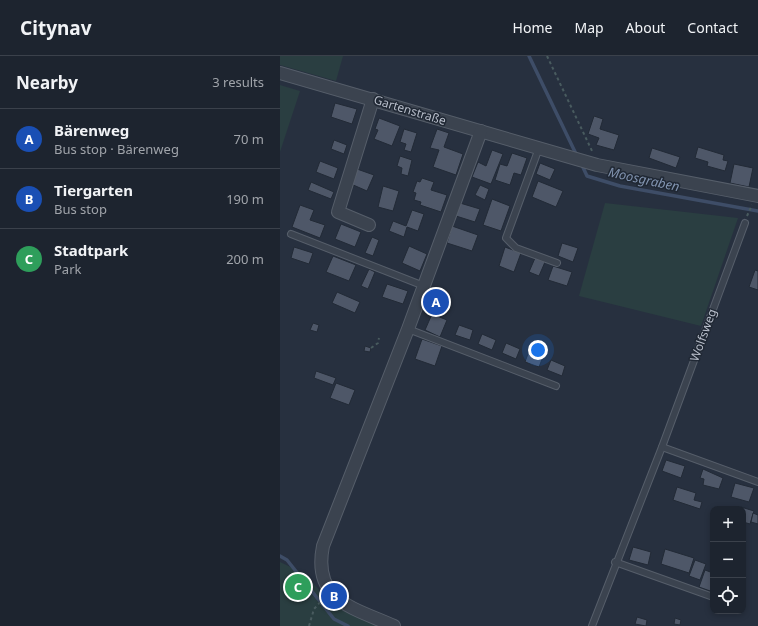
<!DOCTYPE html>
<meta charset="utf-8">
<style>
:root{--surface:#1d242f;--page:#252c37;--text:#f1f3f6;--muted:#a0a4aa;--line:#3b414b;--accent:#95b4f2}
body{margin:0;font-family:"Noto Sans",sans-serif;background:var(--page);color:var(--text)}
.controls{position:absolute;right:12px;bottom:12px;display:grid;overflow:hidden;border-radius:8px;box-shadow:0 2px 6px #0003}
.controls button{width:36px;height:36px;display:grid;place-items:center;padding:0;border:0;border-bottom:1px solid var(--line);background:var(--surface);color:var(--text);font:20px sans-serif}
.you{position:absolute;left:258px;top:294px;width:14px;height:14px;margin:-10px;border:3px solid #fff;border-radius:50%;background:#1a73e8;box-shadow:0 0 0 6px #1a73e833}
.badge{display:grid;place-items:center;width:26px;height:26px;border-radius:50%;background:var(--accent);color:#fff;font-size:13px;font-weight:700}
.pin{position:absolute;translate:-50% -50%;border:2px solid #fff;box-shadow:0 1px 4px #0006}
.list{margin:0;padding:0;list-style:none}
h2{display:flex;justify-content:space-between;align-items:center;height:52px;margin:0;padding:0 16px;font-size:17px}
h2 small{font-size:13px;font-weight:400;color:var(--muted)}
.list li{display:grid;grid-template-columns:26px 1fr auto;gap:12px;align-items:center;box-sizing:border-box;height:60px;padding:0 16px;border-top:1px solid var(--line)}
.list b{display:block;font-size:15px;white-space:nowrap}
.list p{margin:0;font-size:13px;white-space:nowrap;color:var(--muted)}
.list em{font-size:13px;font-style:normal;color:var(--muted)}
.icon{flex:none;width:22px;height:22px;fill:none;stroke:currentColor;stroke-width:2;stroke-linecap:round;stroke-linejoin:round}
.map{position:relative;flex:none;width:478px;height:570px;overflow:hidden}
header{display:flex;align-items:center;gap:24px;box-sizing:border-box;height:56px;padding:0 20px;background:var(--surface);border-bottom:1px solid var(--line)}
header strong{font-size:19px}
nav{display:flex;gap:22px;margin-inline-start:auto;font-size:14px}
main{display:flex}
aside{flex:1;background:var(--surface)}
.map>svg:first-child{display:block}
</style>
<header>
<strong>Citynav</strong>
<nav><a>Home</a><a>Map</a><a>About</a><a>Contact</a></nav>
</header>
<main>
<aside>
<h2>Nearby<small>3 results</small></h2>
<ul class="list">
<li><span class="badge" style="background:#1a4fb4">A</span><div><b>Bärenweg</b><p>Bus stop · Bärenweg</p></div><em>70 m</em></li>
<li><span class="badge" style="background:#1a4fb4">B</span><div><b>Tiergarten</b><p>Bus stop</p></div><em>190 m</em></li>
<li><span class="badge" style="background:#2e9e5b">C</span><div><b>Stadtpark</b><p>Park</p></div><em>200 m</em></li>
</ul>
</aside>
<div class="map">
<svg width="478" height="570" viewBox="0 0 478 570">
<rect width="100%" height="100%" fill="#27303f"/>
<g fill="#2a3e41">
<path d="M0,0H63L56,25L0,9Z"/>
<path d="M0,29L20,35L0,96Z"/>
<path d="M325,147L458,162L421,270L299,240Z"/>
<path d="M0,506L23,517L50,545L66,556L99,570H0Z"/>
</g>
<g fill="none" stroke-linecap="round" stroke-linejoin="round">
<g stroke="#3e4d67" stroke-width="3.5">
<path d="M249,0L297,100"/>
<path d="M301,107L307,120L340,130L478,155"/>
<path d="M0,500L7,504L54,563L68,570"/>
</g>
</g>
<g fill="#4e5768" stroke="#222a36">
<path d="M55,47L77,53L72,68L51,61Z"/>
<path d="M314,60L323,63L320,73L339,79L334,94L316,89L319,82L308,78Z"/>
<path d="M99,62L120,70L112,90L94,83L98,74L95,73Z"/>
<path d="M124,73L137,77L131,96L124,94L126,88L120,86Z"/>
<path d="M157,73L169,77L164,91L183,98L176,119L153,111L159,94L150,92Z"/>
<path d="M54,84L67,89L64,98L51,93Z"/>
<path d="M418,91L444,99L443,104L448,105L445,115L427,110L428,106L415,102Z"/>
<path d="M372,92L400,101L396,112L369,102Z"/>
<path d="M212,94L223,98L211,128L192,121L198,106L206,110Z"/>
<path d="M232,97L247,102L241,119L234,117L230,129L215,124L220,108L227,110Z"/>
<path d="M120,100L132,104L128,120L121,118L122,112L117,110Z"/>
<path d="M40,105L58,112L54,123L36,116Z"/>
<path d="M260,107L275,113L270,124L256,118Z"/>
<path d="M454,108L473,112L469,131L450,127Z"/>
<path d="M77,113L94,119L87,135L71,128Z"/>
<path d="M142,122L154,126L151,134L167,139L161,156L140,149L141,146L134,144L136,137L133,136L137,125L140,126Z"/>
<path d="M258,125L283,135L276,151L252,141Z"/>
<path d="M31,126L54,136L51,143L28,134Z"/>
<path d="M200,129L209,133L205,144L195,139Z"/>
<path d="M103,130L119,135L113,155L98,151Z"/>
<path d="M212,143L230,150L221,175L203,169Z"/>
<path d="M180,147L200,153L195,166L176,160Z"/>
<path d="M20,149L34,154L30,164L45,169L40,182L12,171Z"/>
<path d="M132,154L144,158L138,175L127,171L124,181L109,175L113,165L126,170Z"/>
<path d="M61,168L81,176L75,191L55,183Z"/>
<path d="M172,170L198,179L192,195L167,187Z"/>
<path d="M92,181L99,184L93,200L85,197Z"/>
<path d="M282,187L298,192L293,206L278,200Z"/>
<path d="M129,190L147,198L140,215L122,207Z"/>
<path d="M14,191L33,197L29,208L11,202Z"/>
<path d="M225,191L241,197L234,216L219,210Z"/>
<path d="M53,200L76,209L69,225L46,216Z"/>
<path d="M255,202L265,206L259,220L249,216Z"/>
<path d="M273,210L292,216L287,230L268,224Z"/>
<path d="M89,213L95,216L88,233L81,230Z"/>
<path d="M475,214L478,215V234L469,231Z"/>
<path d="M107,228L128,235L123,248L102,241Z"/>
<path d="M57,236L80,246L75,257L52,247Z"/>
<path d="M152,258L167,264L160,281L145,274Z"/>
<path d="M33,267L39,269L37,276L30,274Z"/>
<path d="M179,269L193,274L190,284L175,279Z"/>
<path d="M202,278L216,284L212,294L198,288Z"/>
<path d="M142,283L162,290L155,310L135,303Z"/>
<path d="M226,287L240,293L236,303L222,297Z"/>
<path d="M85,290L91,292L90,296L84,295Z"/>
<path d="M249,295L263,301L259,311L245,306Z"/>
<path d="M271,304L285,310L282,320L267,314Z"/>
<path d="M36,315L56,322L53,329L34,322Z"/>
<path d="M56,327L75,334L69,349L50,342Z"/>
<path d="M386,404L405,410L401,422L382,415Z"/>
<path d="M423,413L443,422L439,433L423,429L424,423L420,422Z"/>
<path d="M455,427L474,432L469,446L451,441Z"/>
<path d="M397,431L416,437L414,444L422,446L420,453L393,444Z"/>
<path d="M461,451L474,455L470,468L463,466V453H460Z"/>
<path d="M473,457L478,459V468L471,466Z"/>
<path d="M353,491L371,496L368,509L349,504Z"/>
<path d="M385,493L414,502L409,517L381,508Z"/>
<path d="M415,504L426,508L420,524L409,520Z"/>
<path d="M425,514L433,517V536L419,531Z"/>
<path d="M357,561L367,564L366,570L355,568Z"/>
<path d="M395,562L401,564L400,569L394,568Z"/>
</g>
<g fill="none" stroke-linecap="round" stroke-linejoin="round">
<g stroke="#565e6a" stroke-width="8">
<g id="service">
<path d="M259,92L226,182L236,192L277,207"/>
<path d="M11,178L144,230"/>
<path d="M128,273L276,330"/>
<path d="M382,391L478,426"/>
<path d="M335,506L433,541"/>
<path d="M312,570L382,391L465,167"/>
</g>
</g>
<g stroke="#565e6a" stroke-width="14">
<g id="minor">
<path d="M0,17L317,109L478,140"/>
<path d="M89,169L58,156L93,43"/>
<path d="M114,570C74,552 32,545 43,490L128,273L201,75"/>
</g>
</g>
<g stroke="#495b5f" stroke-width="2" stroke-dasharray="3 3" stroke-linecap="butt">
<path d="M267,0L313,97"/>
<path d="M467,160L472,149"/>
<path d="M91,292L98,287L99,282"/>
<path d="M29,570L34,553L43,543"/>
</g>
<use href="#service" stroke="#3b434f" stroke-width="6"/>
<use href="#minor" stroke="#3b434f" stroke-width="12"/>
</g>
<g text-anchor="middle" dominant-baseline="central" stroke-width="3" stroke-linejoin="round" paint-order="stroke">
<g font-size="12" fill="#b8beca" stroke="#202834">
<text transform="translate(130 54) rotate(17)">Gartenstraße</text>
<text transform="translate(423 279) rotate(-70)">Wolfsweg</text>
</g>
<g font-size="13" font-style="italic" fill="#8193af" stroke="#202834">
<text transform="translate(364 123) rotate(12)">Moosgraben</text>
</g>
</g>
</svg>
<div class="controls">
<button>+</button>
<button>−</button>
<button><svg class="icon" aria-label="locate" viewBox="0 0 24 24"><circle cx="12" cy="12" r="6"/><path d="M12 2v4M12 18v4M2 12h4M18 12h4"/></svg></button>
</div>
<div class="you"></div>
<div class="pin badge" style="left:156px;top:246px;background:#1a4fb4">A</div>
<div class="pin badge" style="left:54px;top:540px;background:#1a4fb4">B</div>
<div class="pin badge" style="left:18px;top:531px;background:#2e9e5b">C</div>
</div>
</main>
